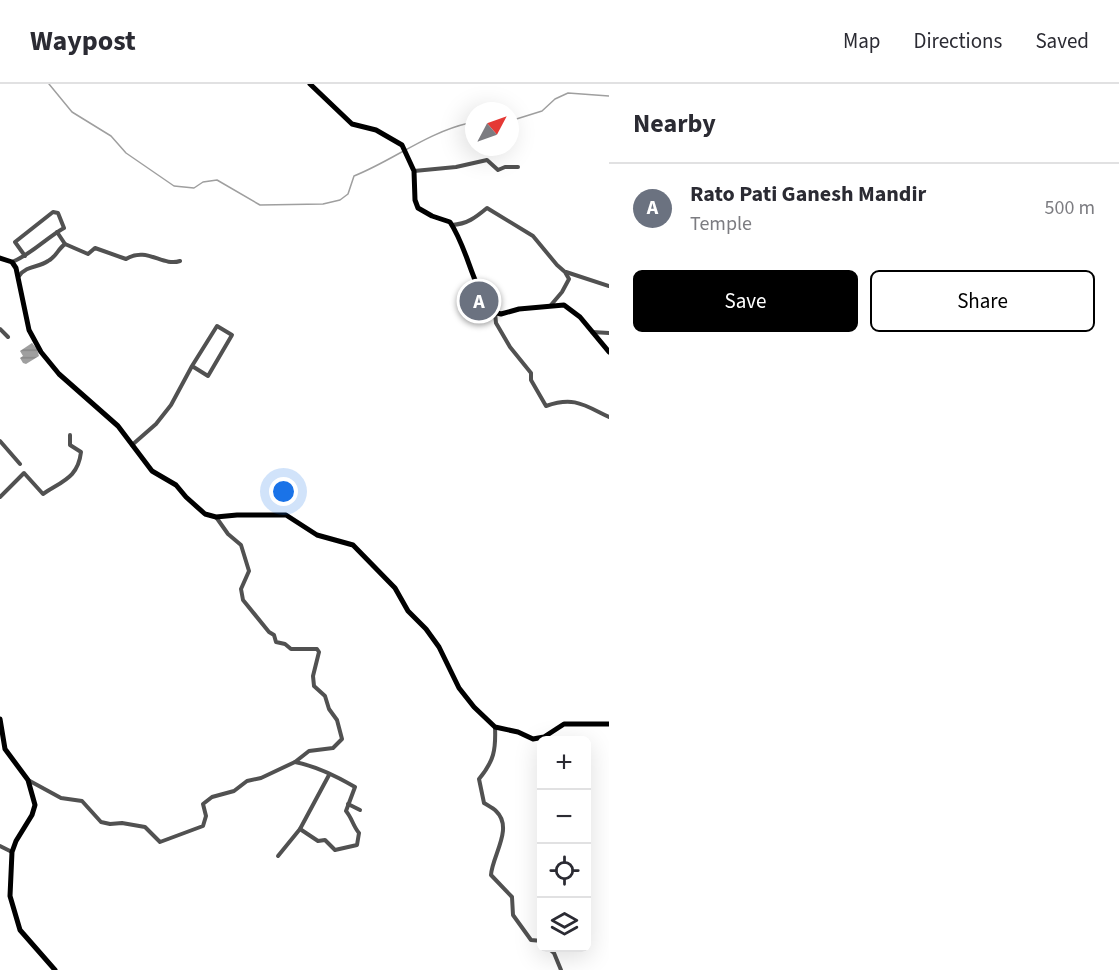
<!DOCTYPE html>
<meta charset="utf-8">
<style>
:root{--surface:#fff;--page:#f2f2f3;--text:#2b2b33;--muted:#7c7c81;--line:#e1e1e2;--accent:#000}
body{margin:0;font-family:"Source Sans 3",sans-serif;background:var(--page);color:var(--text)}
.controls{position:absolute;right:18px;bottom:18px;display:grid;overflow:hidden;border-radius:9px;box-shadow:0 6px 24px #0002}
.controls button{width:54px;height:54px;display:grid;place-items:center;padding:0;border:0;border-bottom:2px solid var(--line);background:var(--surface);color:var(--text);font:30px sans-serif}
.compass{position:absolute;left:465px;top:18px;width:54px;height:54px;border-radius:50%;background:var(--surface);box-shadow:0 6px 24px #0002;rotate:49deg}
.you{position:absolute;left:284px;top:408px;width:21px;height:21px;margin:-15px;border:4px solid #fff;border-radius:50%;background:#1a73e8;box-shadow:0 0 0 9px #1a73e833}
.badge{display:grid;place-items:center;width:39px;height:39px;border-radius:50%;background:var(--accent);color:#fff;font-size:20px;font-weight:700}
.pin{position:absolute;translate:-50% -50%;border:3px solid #fff;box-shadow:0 2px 6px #0006}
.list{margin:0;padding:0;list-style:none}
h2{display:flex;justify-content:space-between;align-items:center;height:78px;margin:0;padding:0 24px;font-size:26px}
h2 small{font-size:20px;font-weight:400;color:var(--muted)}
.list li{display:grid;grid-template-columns:39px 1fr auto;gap:18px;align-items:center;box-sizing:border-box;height:90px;padding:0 24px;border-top:2px solid var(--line)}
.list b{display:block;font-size:22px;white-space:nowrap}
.list p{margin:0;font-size:20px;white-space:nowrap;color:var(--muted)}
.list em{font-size:20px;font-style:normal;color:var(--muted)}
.actions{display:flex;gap:12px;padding:18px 24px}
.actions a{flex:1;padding:14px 0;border:2px solid var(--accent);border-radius:9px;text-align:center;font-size:21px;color:var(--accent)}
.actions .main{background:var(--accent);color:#fff}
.icon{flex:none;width:33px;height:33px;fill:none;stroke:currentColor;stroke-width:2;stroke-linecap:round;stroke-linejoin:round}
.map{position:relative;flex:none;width:609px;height:886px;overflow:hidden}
header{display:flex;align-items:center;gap:36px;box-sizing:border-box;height:84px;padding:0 30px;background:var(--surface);border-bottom:2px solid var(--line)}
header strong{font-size:28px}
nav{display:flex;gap:33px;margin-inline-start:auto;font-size:21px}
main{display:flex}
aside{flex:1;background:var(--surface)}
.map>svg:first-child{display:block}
</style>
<header>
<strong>Waypost</strong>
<nav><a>Map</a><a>Directions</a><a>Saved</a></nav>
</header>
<main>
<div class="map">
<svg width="609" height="886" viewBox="0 0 609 886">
<defs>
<pattern id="water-rules" width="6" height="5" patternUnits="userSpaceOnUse" patternTransform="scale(1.5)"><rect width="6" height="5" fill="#9f9f9f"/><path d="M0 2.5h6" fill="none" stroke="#878787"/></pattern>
</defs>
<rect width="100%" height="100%" fill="#fff"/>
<path fill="url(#water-rules)" d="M32,259L37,265L39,272L26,280L23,279L20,274L23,272L20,267Z"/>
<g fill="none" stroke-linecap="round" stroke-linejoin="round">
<g stroke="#9f9f9f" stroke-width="1.5">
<path d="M49,0L72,28L111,52L126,69L174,102L194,104L203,98L217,96L260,121L323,120L340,116L348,110L354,92C394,76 426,49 469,39L474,43"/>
<path d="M510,37L542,27L555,15L568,9L609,12"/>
</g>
<g stroke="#515151" stroke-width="4">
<path d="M414,87L456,83L487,76L498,86L505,83H518"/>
<path d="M452,141C467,140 475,134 487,124L533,152L557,181L565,188L569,195L562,208L551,221"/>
<path d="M57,148L65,160"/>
<path d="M12,178C32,170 46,154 64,144L58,129L53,128L15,158L25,172"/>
<path d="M566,188L609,202"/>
<path d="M19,192C27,181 38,184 48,177C56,173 58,165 65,160L88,170L95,164L126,175C147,162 162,183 180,177"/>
<path d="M495,229L496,239L510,263L531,289V296L546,322C574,312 584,321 609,333"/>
<path d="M0,245L8,253"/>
<path d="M592,248L609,249"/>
<path d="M0,357L20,380"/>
<path d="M132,361L156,340L171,321L192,282L217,242L232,251L208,292L192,282"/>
<path d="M0,413L24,389L43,410C62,397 78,394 81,368L70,361V351"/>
<path d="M495,643C496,666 494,677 479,695L484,719C487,721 493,724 496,727C514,744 492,772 491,791L512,813L513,831L531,856L542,857"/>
<path d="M295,678C315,682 338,693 355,703L346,727C352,734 353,742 359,749L357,761L335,766L325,756L318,757L300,745"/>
<path d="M28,696L61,714L82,717L101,738L110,740L122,739L145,743L160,758L203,742L206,732L203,720L212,713L234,707L247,697L261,694L295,678L309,667L333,664L342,655L337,636L329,625L325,612L314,602L313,592L319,568L317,565H291L285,560L276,558L274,551L269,548L243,516L241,505L249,487L241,461L228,450L216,433"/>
<path d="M348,720L360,726"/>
<path d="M0,762L12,768"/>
<path d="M278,772L300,745L329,691"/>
<path d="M548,864L554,869L561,886"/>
</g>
<g stroke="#000" stroke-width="5">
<path d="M310,0L352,40L376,46L402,61L414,87L415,116L418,124L432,132L450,138C469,167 471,201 493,228L501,230L519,225L564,221L580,233L609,268"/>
<path d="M0,174L12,178L16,184L29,246L41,268L59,290L118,342L152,387L176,401L186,413L205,430L216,433L237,431H286L317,451L353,461L395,504L408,527L426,545L439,563L459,604L474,623L495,643L518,648L533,655L544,653L564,640H609"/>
<path d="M0,635L5,665L28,696L35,721L32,731L16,757L12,768L10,812L20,846L55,886"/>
</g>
</g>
</svg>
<div class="controls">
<button>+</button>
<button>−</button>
<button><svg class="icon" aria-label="locate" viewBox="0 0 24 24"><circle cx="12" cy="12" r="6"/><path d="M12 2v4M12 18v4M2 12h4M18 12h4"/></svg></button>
<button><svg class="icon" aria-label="layers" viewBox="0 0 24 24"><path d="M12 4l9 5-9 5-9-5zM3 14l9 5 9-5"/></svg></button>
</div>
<svg class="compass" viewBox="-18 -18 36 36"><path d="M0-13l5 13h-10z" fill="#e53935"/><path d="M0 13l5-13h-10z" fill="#7c7c81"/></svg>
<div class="you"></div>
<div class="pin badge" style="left:479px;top:217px;background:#6b7280">A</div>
</div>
<aside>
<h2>Nearby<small></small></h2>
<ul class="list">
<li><span class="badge" style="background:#6b7280">A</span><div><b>Rato Pati Ganesh Mandir</b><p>Temple</p></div><em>500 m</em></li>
</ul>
<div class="actions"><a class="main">Save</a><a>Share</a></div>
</aside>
</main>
